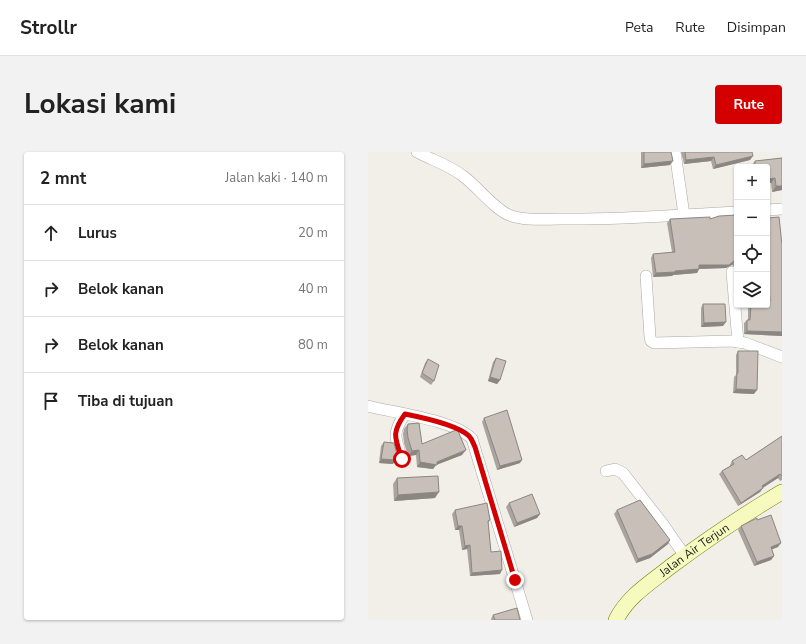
<!DOCTYPE html>
<html lang="id">
<meta charset="utf-8">
<style>
:root{--surface:#fff;--page:#f2f2f2;--text:#222;--muted:#767676;--line:#e0e0e0;--accent:#d40000}
body{margin:0;font-family:"Nunito Sans",sans-serif;background:var(--page);color:var(--text)}
.controls{position:absolute;right:12px;top:12px;display:grid;overflow:hidden;border-radius:4px;box-shadow:0 1px 3px #0004}
.controls button{width:36px;height:36px;display:grid;place-items:center;padding:0;border:0;border-bottom:1px solid var(--line);background:var(--surface);color:var(--text);font:20px sans-serif}
.stop{position:absolute;width:12px;height:12px;margin:-9px;border:3px solid #d40000;border-radius:50%;background:#fff}
.stop.end{background:#d40000;border-color:#fff;box-shadow:0 1px 4px #0008}
.list{margin:0;padding:0;list-style:none}
h2{display:flex;justify-content:space-between;align-items:center;height:52px;margin:0;padding:0 16px;font-size:17px}
h2 small{font-size:13px;font-weight:400;color:var(--muted)}
.list li{display:grid;grid-template-columns:26px 1fr auto;gap:12px;align-items:center;box-sizing:border-box;height:56px;padding:0 16px;border-top:1px solid var(--line)}
.list b{display:block;font-size:15px;white-space:nowrap}
.list em{font-size:13px;font-style:normal;color:var(--muted)}
.icon{flex:none;width:22px;height:22px;fill:none;stroke:currentColor;stroke-width:2;stroke-linecap:round;stroke-linejoin:round}
.map{position:relative;flex:none;width:414px;height:468px;overflow:hidden;border-radius:4px}
header{display:flex;align-items:center;gap:24px;box-sizing:border-box;height:56px;padding:0 20px;background:var(--surface);border-bottom:1px solid var(--line)}
header strong{font-size:19px}
nav{display:flex;gap:22px;margin-inline-start:auto;font-size:14px}
.intro{display:flex;align-items:center;justify-content:space-between;box-sizing:border-box;height:96px;padding:0 24px}
h1{margin:0;font-size:28px}
.button{padding:10px 18px;border-radius:4px;background:var(--accent);color:#fff;font-size:14px;font-weight:700}
main{display:flex;gap:24px;padding:0 24px}
aside{flex:1;background:var(--surface);border-radius:4px;box-shadow:0 1px 3px #0004}
.map>svg:first-child{display:block}
</style>
<header>
<strong>Strollr</strong>
<nav><a>Peta</a><a>Rute</a><a>Disimpan</a></nav>
</header>
<div class="intro"><h1>Lokasi kami</h1><a class="button">Rute</a></div>
<main>
<aside>
<h2>2 mnt<small>Jalan kaki · 140 m</small></h2>
<ul class="list">
<li><svg class="icon" aria-label="ahead" viewBox="0 0 24 24"><path d="M12 20V5M6 11l6-6 6 6"/></svg><div><b>Lurus</b></div><em>20 m</em></li>
<li><svg class="icon" aria-label="right" viewBox="0 0 24 24"><path d="M7 20v-9h11M14 6l5 5-5 5"/></svg><div><b>Belok kanan</b></div><em>40 m</em></li>
<li><svg class="icon" aria-label="right" viewBox="0 0 24 24"><path d="M7 20v-9h11M14 6l5 5-5 5"/></svg><div><b>Belok kanan</b></div><em>80 m</em></li>
<li><svg class="icon" aria-label="arrive" viewBox="0 0 24 24"><path d="M6 21V4h12l-3 4 3 4H6"/></svg><div><b>Tiba di tujuan</b></div></li>
</ul>
</aside>
<div class="map">
<svg width="414" height="468" viewBox="0 0 414 468">
<rect width="100%" height="100%" fill="#f2efe9"/>
<g fill="none" stroke-linecap="round" stroke-linejoin="round">
<g stroke="#a9a9a9" stroke-width="12">
<g id="street">
<path d="M49,0C64,8 81,13 95,24C109,34 125,56 141,63C156,69 176,67 192,67C251,68 310,63 369,60"/>
<path d="M307,0L316,63"/>
<path d="M399,58L414,57"/>
<path d="M364,120L370,190"/>
<path d="M278,124L282,185L283,189L286,191L364,189L377,191L414,205"/>
<path d="M0,254C26,261 87,268 104,287L159,468"/>
<path d="M34,307C27,286 24,281 37,262"/>
<path d="M238,319L247,317L255,321L294,371L317,404"/>
</g>
</g>
<g stroke="#707d05" stroke-width="16">
<g id="secondary">
<path id="s1" d="M248,468C260,444 282,431 302,415C338,388 375,363 414,340"/>
</g>
</g>
<use href="#street" stroke="#fff" stroke-width="11"/>
<use href="#secondary" stroke="#f7fabf" stroke-width="15"/>
</g>
<g fill="#aba49e">
<path d="M273,0H303L302,13L273,16Z"/>
<path d="M313,0H384L382,8L345,17L343,9L316,12Z"/>
<path d="M414,6V38L404,40L403,31L399,15H383V14L387,9Z"/>
<path d="M369,63V116L364,113L358,116L331,117L329,121L305,123L304,124L285,125L283,106L285,102L304,100L299,71L302,67H342Z"/>
<path d="M399,66L414,184L376,182V171L379,168H380V153H399Z"/>
<path d="M335,152L355,174L333,175V156Z"/>
<path d="M370,199L386,242L365,241L366,225L368,223V203Z"/>
<path d="M128,206L132,228L129,232L120,229L125,210Z"/>
<path d="M60,207L66,229L63,233L52,225L57,211Z"/>
<path d="M116,266L152,311L129,318L114,270Z"/>
<path d="M40,272L54,292L94,303L68,313L65,317L49,315L48,303L40,304L36,291L35,282L36,277Z"/>
<path d="M414,284V328L412,329L410,326L395,336L392,340L370,354L351,322L354,319L362,314V313L364,309L378,308Z"/>
<path d="M16,290L25,312L11,311L13,294Z"/>
<path d="M29,326L67,346L26,349L25,332Z"/>
<path d="M141,351L172,362L169,366L146,375L138,355Z"/>
<path d="M87,358L122,368L120,371L123,400L132,422L102,424L99,397L94,398L91,378H87L84,362Z"/>
<path d="M249,358L302,388L300,392L282,406L268,411L246,362Z"/>
<path d="M389,368L410,395L404,397L406,404L403,408L386,414L370,378L373,374Z"/>
<path d="M125,463L152,468H123V467Z"/>
</g>
<g fill="#8b8681">
<path d="M385,4L382,8L345,17L348,13Z"/>
<path d="M346,5L343,9L316,12L318,8Z"/>
<path d="M305,9L302,13L273,16L276,12Z"/>
<path d="M407,26L403,31H399V27Z"/>
<path d="M408,34H414V38L404,40Z"/>
<path d="M366,109L364,113L358,116L328,117L331,113Z"/>
<path d="M331,117L329,121L305,123L304,124L285,125L288,121Z"/>
<path d="M358,170L355,174L333,175L336,171Z"/>
<path d="M379,179L414,180V184L376,182Z"/>
<path d="M122,225L132,228L129,232L120,229Z"/>
<path d="M368,237L389,238L386,242L365,241Z"/>
<path d="M51,298L48,303L40,304L44,299Z"/>
<path d="M98,298L94,303L68,313L65,317L49,315L52,310H69Z"/>
<path d="M13,307L28,308L25,312L11,311Z"/>
<path d="M154,308L152,311L129,318L132,314Z"/>
<path d="M412,322L410,326L391,338L394,334Z"/>
<path d="M395,336L392,340L370,354L373,351Z"/>
<path d="M71,340L67,346L26,349L30,343Z"/>
<path d="M172,362L169,366L146,375L149,371Z"/>
<path d="M90,374H94L91,378H87Z"/>
<path d="M302,388L300,392L282,406L268,411L270,407Z"/>
<path d="M413,391L410,395L400,399L403,395Z"/>
<path d="M102,393L99,397L94,398L97,394Z"/>
<path d="M406,404L403,408L386,414L389,410Z"/>
<path d="M134,418L132,422L102,424L104,421Z"/>
</g>
<g fill="#c7bfb8" stroke="#8b8681">
<path d="M276,0H303L305,9L276,12Z"/>
<path d="M317,0H384L385,4L348,13L346,5L318,8Z"/>
<path d="M414,6V34H408L407,26L399,27V15H387V9Z"/>
<path d="M369,63V111L366,109L361,113H331V117L307,119V120L288,121L285,102L307,100L302,67L342,65V67L351,64Z"/>
<path d="M411,65L414,93V180L379,179V168H382L383,153H399V149H402L400,120H399V66Z"/>
<path d="M335,152H357L358,170L336,171Z"/>
<path d="M370,199H390L389,238L368,237L369,221H370Z"/>
<path d="M128,206L138,209L132,228L122,225Z"/>
<path d="M60,207L71,213L66,229L54,221Z"/>
<path d="M139,258L154,308L132,314L116,266Z"/>
<path d="M51,271L54,292L88,278L90,279L98,298L69,310V313L52,310L51,298L44,299L40,286L39,277L40,272Z"/>
<path d="M414,284V324L412,322L394,334L395,336L373,351L354,319L366,312L364,309L374,303L378,308Z"/>
<path d="M16,290L26,291L29,302L28,308L13,307Z"/>
<path d="M70,324L71,340L30,343L29,326Z"/>
<path d="M164,342L172,362L149,371L141,351Z"/>
<path d="M272,348L302,388L284,402L270,407L249,358Z"/>
<path d="M119,351L122,368L120,369L123,400L133,399L134,418L104,421L102,393L97,394L94,374H90L87,358Z"/>
<path d="M403,363L413,391L403,395L406,404L389,410L373,374L389,366V368Z"/>
<path d="M149,456L152,468H127L125,463Z"/>
</g>
<g fill="none" stroke-linecap="round" stroke-linejoin="round">
<path stroke="#d40000" stroke-width="5" d="M34,307C27,286 23,281 37,262C52,265 90,273 101,284C104,287 105,291 107,295L147,428"/>
</g>
<g text-anchor="middle" dominant-baseline="central" stroke-width="3" stroke-linejoin="round" paint-order="stroke">
<g font-size="12" fill="#222" stroke="#fff">
<text stroke="none"><textPath href="#s1" startOffset="106">Jalan Air Terjun</textPath></text>
</g>
</g>
</svg>
<div class="controls">
<button>+</button>
<button>−</button>
<button><svg class="icon" aria-label="locate" viewBox="0 0 24 24"><circle cx="12" cy="12" r="6"/><path d="M12 2v4M12 18v4M2 12h4M18 12h4"/></svg></button>
<button><svg class="icon" aria-label="layers" viewBox="0 0 24 24"><path d="M12 4l9 5-9 5-9-5zM3 14l9 5 9-5"/></svg></button>
</div>
<div class="stop" style="left:34px;top:307px"></div>
<div class="stop end" style="left:147px;top:428px"></div>
</div>
</main>
